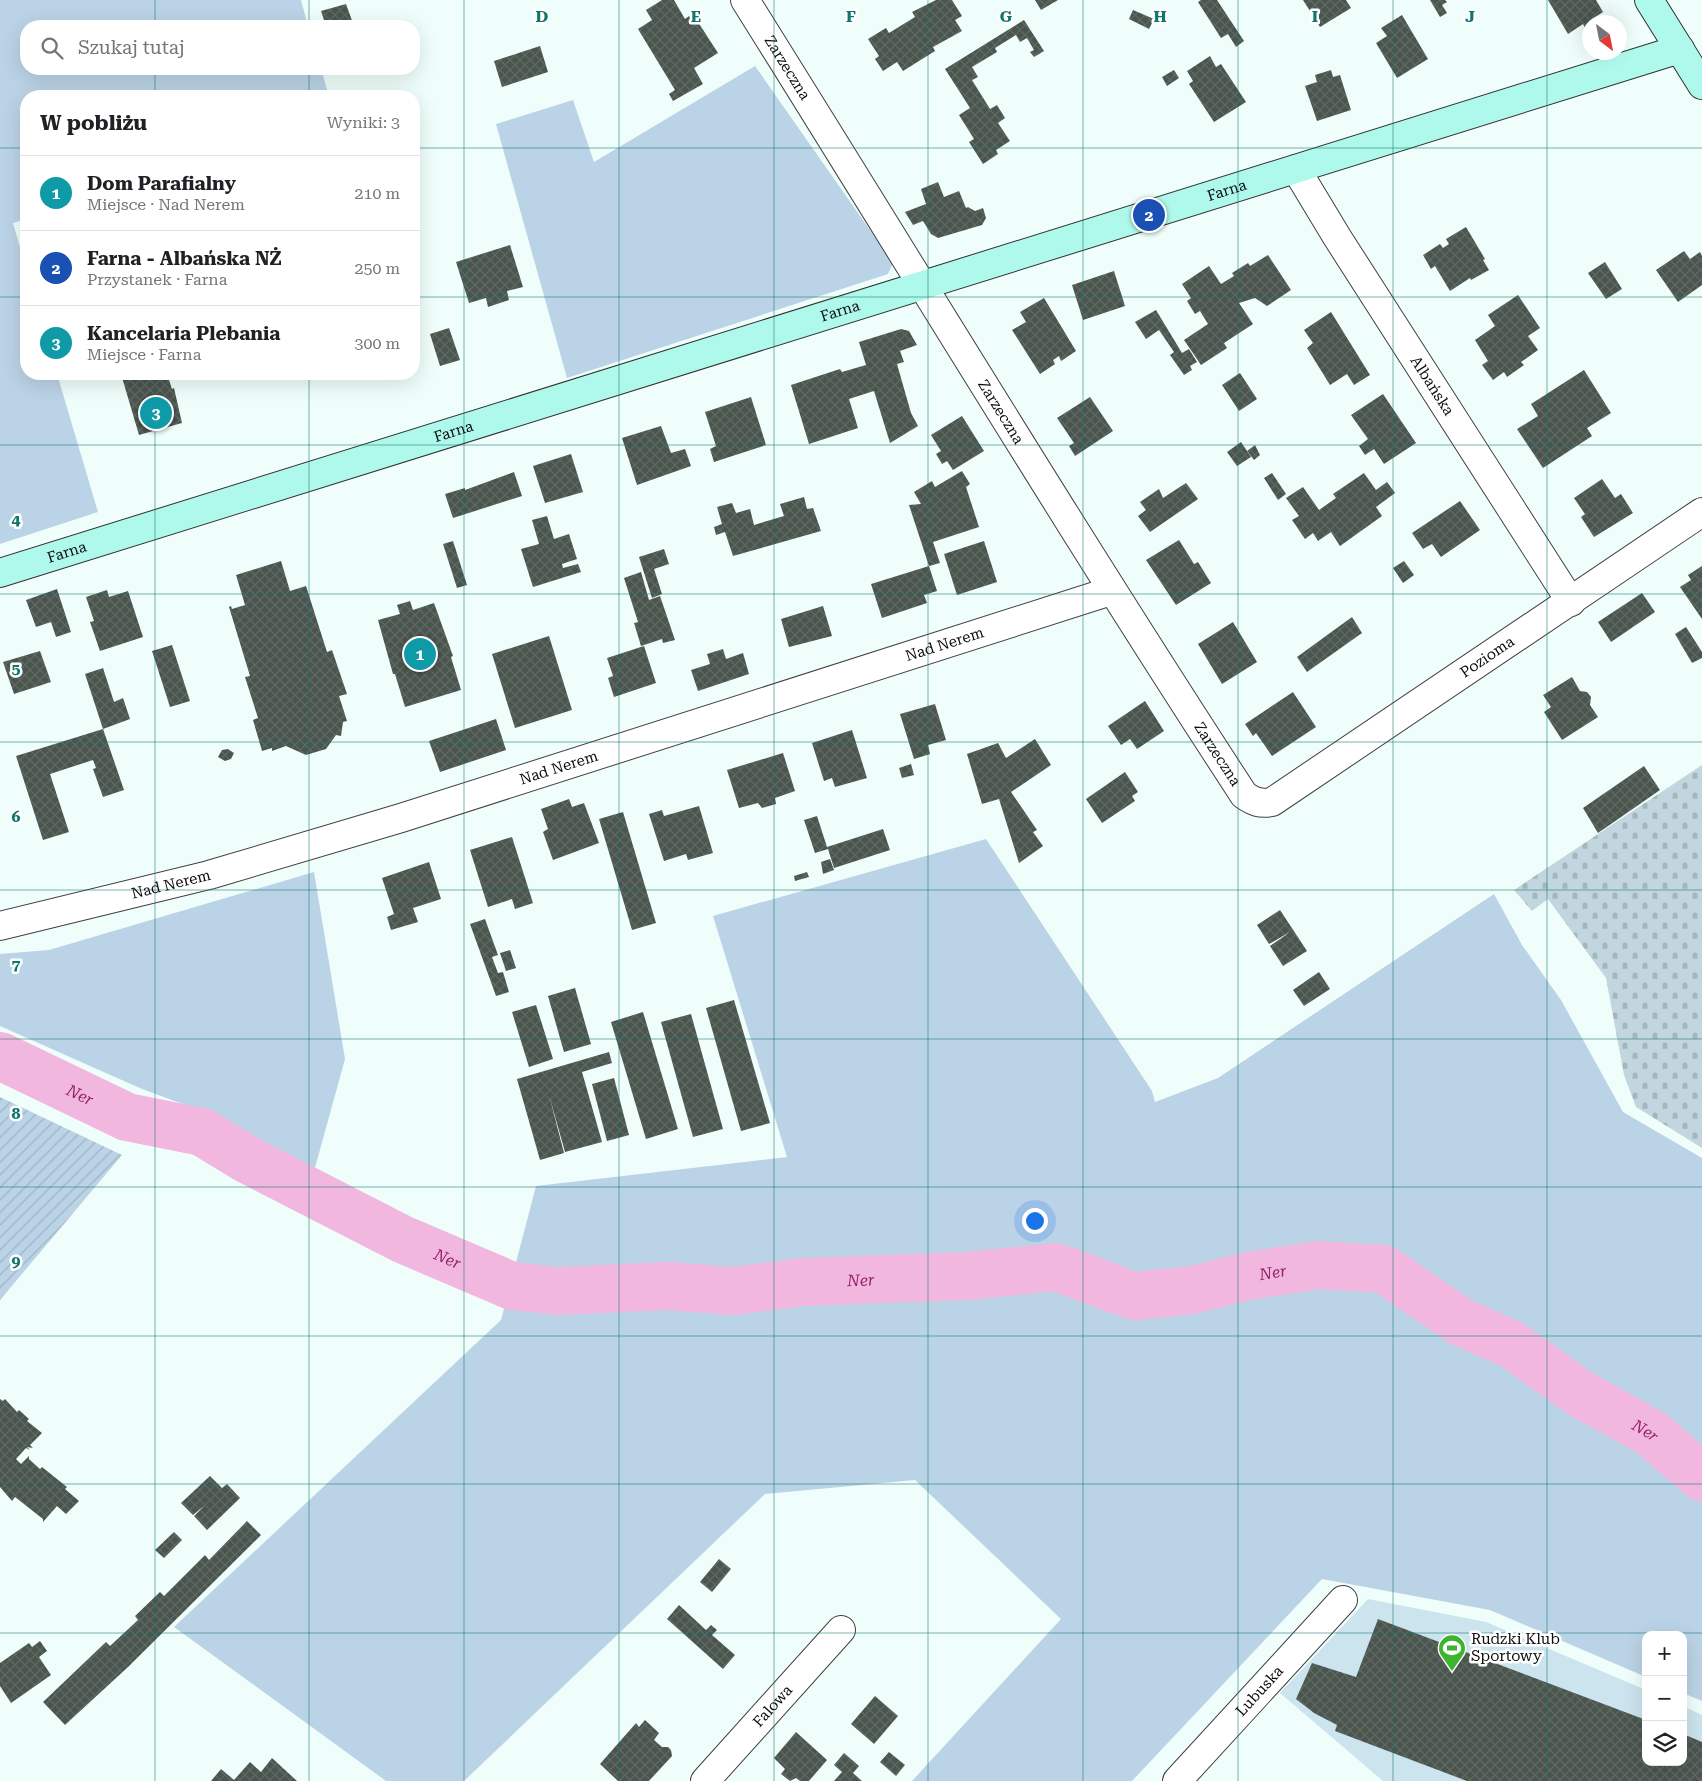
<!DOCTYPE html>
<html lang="pl">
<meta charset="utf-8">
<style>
:root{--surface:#fff;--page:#f6f6f6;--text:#202124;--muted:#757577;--line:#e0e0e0;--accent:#2d6329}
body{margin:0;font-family:"Roboto Serif",serif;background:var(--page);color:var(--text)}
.controls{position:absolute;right:15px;bottom:15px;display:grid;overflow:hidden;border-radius:10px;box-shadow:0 5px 20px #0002}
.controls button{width:45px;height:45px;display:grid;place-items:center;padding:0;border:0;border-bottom:1px solid var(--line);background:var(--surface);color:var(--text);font:25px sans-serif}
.compass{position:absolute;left:1582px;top:15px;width:45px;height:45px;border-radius:50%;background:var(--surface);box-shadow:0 5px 20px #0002;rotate:148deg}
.you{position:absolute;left:1034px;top:1220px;width:18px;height:18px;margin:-12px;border:4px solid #fff;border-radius:50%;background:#1a73e8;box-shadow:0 0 0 8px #1a73e833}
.badge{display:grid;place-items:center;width:32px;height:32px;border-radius:50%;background:var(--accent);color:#fff;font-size:16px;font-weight:700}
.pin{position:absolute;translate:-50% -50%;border:2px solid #fff;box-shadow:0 1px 5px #0006}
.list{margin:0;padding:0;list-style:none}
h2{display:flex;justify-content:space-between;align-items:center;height:65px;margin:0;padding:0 20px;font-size:21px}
h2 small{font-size:16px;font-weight:400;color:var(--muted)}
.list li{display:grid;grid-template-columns:32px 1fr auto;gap:15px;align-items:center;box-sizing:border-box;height:75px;padding:0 20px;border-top:1px solid var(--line)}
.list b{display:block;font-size:19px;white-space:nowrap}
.list p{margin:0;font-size:16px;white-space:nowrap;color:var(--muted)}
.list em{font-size:16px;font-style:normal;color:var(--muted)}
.icon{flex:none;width:28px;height:28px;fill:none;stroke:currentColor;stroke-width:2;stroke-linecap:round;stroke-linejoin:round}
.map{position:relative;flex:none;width:1702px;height:1781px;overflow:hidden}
.search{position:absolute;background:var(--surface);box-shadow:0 5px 20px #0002;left:20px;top:20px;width:400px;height:55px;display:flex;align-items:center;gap:12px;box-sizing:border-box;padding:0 18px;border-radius:20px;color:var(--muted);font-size:19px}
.panel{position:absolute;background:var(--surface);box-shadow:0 5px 20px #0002;left:20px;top:90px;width:400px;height:290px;border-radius:20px}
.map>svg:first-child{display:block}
</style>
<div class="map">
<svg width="1702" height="1781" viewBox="0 0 1702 1781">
<defs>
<pattern id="cemetery-stones" width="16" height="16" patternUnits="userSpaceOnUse" patternTransform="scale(1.25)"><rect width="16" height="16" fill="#c1d6de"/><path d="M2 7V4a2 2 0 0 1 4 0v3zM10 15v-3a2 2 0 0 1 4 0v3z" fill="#a5b6bd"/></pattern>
<pattern id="garden-furrows" width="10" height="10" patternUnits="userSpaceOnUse" patternTransform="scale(1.25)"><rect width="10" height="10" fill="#bbd3e6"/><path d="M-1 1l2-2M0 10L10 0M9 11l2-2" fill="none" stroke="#a0b4c4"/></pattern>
<pattern id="building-cross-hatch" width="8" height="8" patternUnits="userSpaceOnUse" patternTransform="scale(1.25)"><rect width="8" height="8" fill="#4a554e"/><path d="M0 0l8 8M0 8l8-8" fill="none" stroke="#606863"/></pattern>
</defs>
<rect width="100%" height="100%" fill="#effefa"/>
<g fill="#bbd3e6">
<path d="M0,0H301L308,26H26V69H321L329,96H26V219L13,223L26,268V374H57L98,512L0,544Z"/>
<path d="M755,66L893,263L888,274L567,378L496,124L573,100L594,162Z"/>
<path d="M986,839L1152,1091L1155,1102L1218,1078L1494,894L1522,945L1561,1000L1623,1112L1702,1158V1701L1683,1693V1635H1646V1677L1490,1610L1322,1579L1132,1781H912L1061,1619L915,1480L765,1494L464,1781H386L174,1627L501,1320L536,1186L787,1157L713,916Z"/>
<path d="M314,872L345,1059L313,1175L207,1113L142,1089L0,1026V954L49,950Z"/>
</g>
<path fill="url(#cemetery-stones)" d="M1702,765V1148L1636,1107L1624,1075L1606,978L1548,899L1532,911L1514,890Z"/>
<path fill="url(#garden-furrows)" d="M0,1097L122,1155L0,1300Z"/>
<path fill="#cce4ee" d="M1368,1599L1486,1622L1646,1690V1762H1683V1706L1702,1715V1781H1383L1280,1693Z"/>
<path fill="#f1b7df" stroke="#c34497" d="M0,1041L137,1109L182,1125L171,1141L130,1132L67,1106L0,1072Z"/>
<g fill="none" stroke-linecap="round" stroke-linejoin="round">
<path stroke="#f1b7df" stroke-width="48" id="s1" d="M0,1056L127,1117L202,1132L248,1160L402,1239L512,1286L557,1291L668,1286L733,1291L803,1282L967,1276L1056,1267L1134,1296L1193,1290L1243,1277L1317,1265L1384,1269L1461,1322L1511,1344L1581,1394L1651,1433L1702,1477"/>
</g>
<g fill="url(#building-cross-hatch)">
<path d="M662,0H674L685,19L689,16L694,24L698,22L718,53L694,68L703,84L673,101L669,94L675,90L638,29L652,20L646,10Z"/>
<path d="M936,0H952L962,16L955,20L962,31L933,47L935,51L903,71L897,62L883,71L875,59L879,56L868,39L886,28L889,33L915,17L912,12Z"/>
<path d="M1035,0H1058L1041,10Z"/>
<path d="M1201,0H1217L1244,41L1236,47L1228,34L1221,38L1198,2Z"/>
<path d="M1303,0H1346L1351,8L1320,27Z"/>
<path d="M1430,0H1445L1447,2L1442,5L1447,13L1440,17Z"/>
<path d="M1548,0H1596L1603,12L1592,19L1594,22H1590V32L1588,33L1583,24L1568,34Z"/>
<path d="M346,4L354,26H326L321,11Z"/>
<path d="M1133,10L1154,19L1149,29L1129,19Z"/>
<path d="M1402,15L1428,59L1397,78L1376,43L1387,36L1381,28Z"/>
<path d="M1024,20L1044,51L1034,57L1030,52L1034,50L1027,38L1020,42L1016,35L995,48L997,52L972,67L978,77L972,80L990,109L997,105L1005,118L998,123L1010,141L996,150L998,154L983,164L969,142L974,139L959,115L970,108L945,69Z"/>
<path d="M540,46L548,72L502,87L494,61Z"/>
<path d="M1210,56L1216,67L1221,64L1246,102L1214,122L1189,84L1193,81L1187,71Z"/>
<path d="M1174,70L1179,78L1167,86L1162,77Z"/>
<path d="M1331,70L1333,77L1340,75L1351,110L1317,121L1305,86L1317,82L1315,75Z"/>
<path d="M938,182L944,197L959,191L966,208L968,207L975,211L983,208L986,218L982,225L938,238L931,234L923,221L913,225L905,212L926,204L921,189Z"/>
<path d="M1466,227L1485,259L1483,260L1489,270L1471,280L1470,278L1450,291L1435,266L1431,269L1423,255L1440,244L1443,248L1449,244L1446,239Z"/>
<path d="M510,245L523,287L507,291L509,300L488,307L486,298L469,303L456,262Z"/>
<path d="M1684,251L1690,259L1700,252L1702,256V285L1678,302L1656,270Z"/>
<path d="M1268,255L1291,290L1267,306L1255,298L1239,303L1253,324L1224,343L1227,348L1201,365L1184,340L1208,324L1200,311L1195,314L1187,301L1191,298L1182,284L1209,266L1221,284L1234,276L1232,273L1248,263L1250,266Z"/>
<path d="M1605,262L1622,289L1606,299L1588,273Z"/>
<path d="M1114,271L1125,306L1083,320L1072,285Z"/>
<path d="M1518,295L1540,328L1528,336L1538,350L1521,362L1524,365L1507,377L1504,372L1493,380L1482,365L1488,361L1475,340L1495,326L1488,315Z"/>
<path d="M1044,298L1076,351L1061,361L1059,356L1053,360L1055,364L1040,374L1012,330L1026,322L1020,312Z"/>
<path d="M1156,310L1182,353L1189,349L1197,362L1190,366L1192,370L1184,375L1170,355L1174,352L1159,330L1146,339L1135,322Z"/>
<path d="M1331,312L1370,375L1354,385L1347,374L1330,385L1307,348L1313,343L1304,330Z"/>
<path d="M449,328L460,360L440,366L430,334Z"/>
<path d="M901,329L909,331L917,345L900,351L904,362L897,364L911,413L918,426L890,443L874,391L849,399L858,428L809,444L791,385L840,369L842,372L866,365L859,342Z"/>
<path d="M1584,370L1611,413L1587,428L1592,436L1543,468L1517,429L1538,416L1531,404Z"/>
<path d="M1240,373L1257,399L1239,411L1222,385Z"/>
<path d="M121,374H167L172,389L174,388L182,423L139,435Z"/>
<path d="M1383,394L1416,443L1384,464L1374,449L1365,455L1359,446L1368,439L1351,415Z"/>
<path d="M751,397L766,445L714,462L710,449L716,446L705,412Z"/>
<path d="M1090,397L1113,431L1075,456L1069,446L1074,443L1057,418Z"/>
<path d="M962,416L984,451L953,470L947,461L942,464L936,454L941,451L931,435Z"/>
<path d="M661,426L671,453L685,449L691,466L637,485L622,438Z"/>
<path d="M1241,442L1251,457L1237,466L1227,452Z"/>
<path d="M1255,445L1260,455L1254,460L1247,451Z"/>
<path d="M571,454L583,492L545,503L533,466Z"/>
<path d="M962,471L970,484L966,487L979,527L933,542L940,563L929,566L909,505L921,504L914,492L932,481L935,487Z"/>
<path d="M514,472L522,496L453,518L445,494L465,488V490Z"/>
<path d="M1272,473L1286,494L1278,500L1264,478Z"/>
<path d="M1364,473L1376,490L1387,482L1395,493L1376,507L1382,516L1340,546L1331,532L1318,541L1313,533L1305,539L1292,520L1299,516L1286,498L1303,487L1319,510L1336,498L1333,494Z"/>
<path d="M1602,479L1615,498L1621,494L1633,513L1594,537L1581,517L1585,514L1574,498Z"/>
<path d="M1186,483L1198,499L1150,532L1138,516L1146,510L1140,502L1159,489L1163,498Z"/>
<path d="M804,497L807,509L813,508L821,531L733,556L725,532L716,535L714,527L722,524L717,507L732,503L736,513L750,509L754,525L784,516L780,504Z"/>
<path d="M1460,501L1480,530L1441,557L1432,544L1423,549L1412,533Z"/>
<path d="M547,516L554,539L569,534L577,559L562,564L563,568L578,564L581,572L533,587L521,549L539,544L532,520Z"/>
<path d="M1179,540L1194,564L1198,562L1211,583L1176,605L1146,560Z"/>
<path d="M453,541L467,585L457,588L443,544Z"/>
<path d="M984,541L997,582L957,595L944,554Z"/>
<path d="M664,549L669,564L654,569L662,594L652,598L639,557Z"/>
<path d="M281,561L290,591L306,586L327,652L332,650L347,694L339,696L347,721L343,722L341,736L336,735L326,749L306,755L286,746L272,751V748L262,751L253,720L258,718L245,677L250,676L229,607L231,606L232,609L245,605L236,575Z"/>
<path d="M1404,561L1414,575L1403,583L1393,568Z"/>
<path d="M929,566L937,591L924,595L927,603L882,618L871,584Z"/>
<path d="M1702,566V619L1680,587L1691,580L1688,575Z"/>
<path d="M641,572L649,600L660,596L675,640L663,643L662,639L641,646L634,623L638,622L624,578Z"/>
<path d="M57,589L71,632L56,637L51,622L36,627L26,600Z"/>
<path d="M107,590L109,597L128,591L143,637L100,651L90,622L94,621L86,597Z"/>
<path d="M1642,593L1655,612L1611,642L1598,622Z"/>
<path d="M410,601L413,610L434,603L453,656L451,657L461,690L405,707L395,674H393L378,620L400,614L397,605Z"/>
<path d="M823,606L832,636L789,647L781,619Z"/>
<path d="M1352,617L1362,633L1307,672L1297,657Z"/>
<path d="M1233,622L1257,662L1222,684L1198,644Z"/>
<path d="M1686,627L1702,652V658L1692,663L1675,634Z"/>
<path d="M549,636L572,710L515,728L492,654Z"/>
<path d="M172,645L190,701L170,707L152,651Z"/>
<path d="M644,646L656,683L614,697L608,678L613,676L607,658Z"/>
<path d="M723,649L726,659L743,653L749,674L698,691L691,670L710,664L707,654Z"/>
<path d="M40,651L51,682L14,694L3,662Z"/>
<path d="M103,668L114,702L123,698L130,719L103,729L85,674Z"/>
<path d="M1572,677L1580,691L1587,692L1591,697L1590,705L1598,717L1562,740L1544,712L1551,707L1543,695Z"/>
<path d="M1293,692L1316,727L1272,756L1256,733L1253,736L1245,724Z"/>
<path d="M1145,701L1164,731L1137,749L1130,739L1121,745L1108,726Z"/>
<path d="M935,704L946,740L928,745L930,754L914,759L900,714Z"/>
<path d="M496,719L506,750L440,772L429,741Z"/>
<path d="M103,729L124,790L103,797L93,769L96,768L93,760L50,774L69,832L43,840L16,756Z"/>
<path d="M852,730L867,778L835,787L832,778L824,781L812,743Z"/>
<path d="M1035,739L1051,765L1011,792L1037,830L1033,832L1043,846L1019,863L999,799L982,804L967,754L998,743L1006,758Z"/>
<path d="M228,749L234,753L231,759L225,761L218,757L222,750Z"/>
<path d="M783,753L795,791L775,798L776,804L762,808L758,803L739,808L727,770Z"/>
<path d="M911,764L914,775L902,778L899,768Z"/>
<path d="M1644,766L1660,790L1598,833L1583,808Z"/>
<path d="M1125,772L1138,792L1132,796L1135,801L1102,823L1086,799Z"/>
<path d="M569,799L572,807L584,803L599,843L553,860L543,832L548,829L541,809Z"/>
<path d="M699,806L713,853L688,860L686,854L664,861L649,814L662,810L664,816Z"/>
<path d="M623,812L656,923L632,930L599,819Z"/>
<path d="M817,816L827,847L883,829L890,850L834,868L828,849L815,853L804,820Z"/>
<path d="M512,837L533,903L515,909L512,899L488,907L470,850Z"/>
<path d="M830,859L834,870L823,874L821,862Z"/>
<path d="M429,862L441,899L413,908L418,922L391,930L387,917L394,914L382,878Z"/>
<path d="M807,872L809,877L795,881L794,876Z"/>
<path d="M1280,910L1307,951L1283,966L1270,946L1290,932L1269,944L1257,925Z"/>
<path d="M485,919L498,955L492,957L498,973L503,972L509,992L496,996L470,924Z"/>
<path d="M510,950L516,968L506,971L500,953Z"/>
<path d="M1319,972L1330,989L1304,1006L1293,990Z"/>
<path d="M575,988L591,1044L564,1052L548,996Z"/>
<path d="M734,1000L770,1123L741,1131L706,1008Z"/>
<path d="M536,1005L553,1059L529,1067L512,1012Z"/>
<path d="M643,1012L678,1129L646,1139L611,1022Z"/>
<path d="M691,1014L723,1129L693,1137L661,1022Z"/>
<path d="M609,1052L612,1063L582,1072L602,1142L565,1152L549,1095L564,1153L540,1160L517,1079Z"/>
<path d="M614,1078L629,1135L607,1141L592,1084Z"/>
<path d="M0,1399L3,1401L5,1399L17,1412L19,1410L29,1419L27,1421L42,1433L30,1445L33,1448L27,1447L30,1450L26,1448L16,1459L21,1464L29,1456V1459L40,1469L42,1467L67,1487L65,1489L79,1501L66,1514L57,1506L43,1522V1519L15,1497L12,1501L0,1487Z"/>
<path d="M210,1476L222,1488L227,1484L240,1498L207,1530L194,1516L204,1506L193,1515L181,1503Z"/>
<path d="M247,1521L261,1535L128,1667L65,1725L43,1702L106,1642L110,1646L138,1620L135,1616L160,1592L164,1596L205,1555L209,1560Z"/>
<path d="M174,1532L182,1540L164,1558L155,1550Z"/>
<path d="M719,1559L731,1569L712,1592L700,1582Z"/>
<path d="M679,1605L706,1630L711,1625L717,1630L712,1635L735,1655L723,1669L667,1619Z"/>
<path d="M1378,1619L1646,1720V1762H1683V1734L1702,1742V1781H1467L1335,1731L1337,1725L1314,1713L1296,1699L1312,1663L1356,1677Z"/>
<path d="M40,1641L47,1651L39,1657L51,1675L11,1703L0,1686V1663L29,1643L32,1647Z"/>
<path d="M875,1696L898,1716L874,1744L851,1724Z"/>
<path d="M645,1720L659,1733L654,1740L662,1747H668L671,1750L672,1756L649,1781H618L600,1764L636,1723L639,1727Z"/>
<path d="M796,1732L827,1760L809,1781H800L796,1778L790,1781L781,1774L785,1769L774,1758Z"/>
<path d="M889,1752L905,1765L896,1776L880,1762Z"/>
<path d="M844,1753L859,1766L853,1773L862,1781H834L842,1772L834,1765Z"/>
<path d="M272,1758L297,1781H211L221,1769L234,1780L250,1762L261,1772Z"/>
</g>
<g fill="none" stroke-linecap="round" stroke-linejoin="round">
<g stroke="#404040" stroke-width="30">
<g id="street">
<path id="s2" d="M745,0C911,265 1073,533 1244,795C1254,802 1260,804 1272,802L1702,512"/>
<path id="s3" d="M1296,169L1337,237L1571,602"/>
<path id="s4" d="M0,926L209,875L401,818L1111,591"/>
<path id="s5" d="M705,1781L841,1630"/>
<path id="s6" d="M1177,1781L1343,1600"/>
</g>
</g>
<g stroke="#2f2f2f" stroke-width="30">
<g id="secondary">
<path d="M1649,0L1702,85"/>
<path id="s7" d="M0,573L1680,49"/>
</g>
</g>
<use href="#street" stroke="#fff" stroke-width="28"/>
<use href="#secondary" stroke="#aff9ec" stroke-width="28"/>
</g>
<path fill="none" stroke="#0f766e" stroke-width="1" stroke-opacity="0.55" d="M155,0V26M309,0V26M464,0V1781M619,0V1781M774,0V1781M928,0V1781M1083,0V1781M1238,0V1781M1393,0V1781M1547,0V1781M155,69V96M309,69V96M0,148H26M414,148H1702M0,297H26M414,297H1702M155,374V1781M309,374V1781M0,445H1702M0,594H1702M0,742H1702M0,890H1702M0,1039H1702M0,1187H1702M0,1336H1702M0,1484H1702M0,1633H1702"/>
<defs>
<g id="stadium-pin" transform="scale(1.4375)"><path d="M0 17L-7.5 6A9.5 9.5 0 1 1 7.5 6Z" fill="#3db330" stroke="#fff"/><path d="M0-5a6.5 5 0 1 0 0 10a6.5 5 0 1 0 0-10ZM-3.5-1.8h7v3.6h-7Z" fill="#fff"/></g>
</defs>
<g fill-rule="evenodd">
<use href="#stadium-pin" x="1452" y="1648"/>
</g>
<g text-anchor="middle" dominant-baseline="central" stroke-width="5" stroke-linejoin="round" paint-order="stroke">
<g font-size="15" fill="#0d0d0d" stroke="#fff">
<text stroke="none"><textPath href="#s2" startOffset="80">Zarzeczna</textPath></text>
<text stroke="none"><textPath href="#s7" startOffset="1285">Farna</textPath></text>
<text stroke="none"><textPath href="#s7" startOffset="880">Farna</textPath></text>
<text stroke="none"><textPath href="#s3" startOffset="256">Albańska</textPath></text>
<text stroke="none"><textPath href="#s2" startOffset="485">Zarzeczna</textPath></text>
<text stroke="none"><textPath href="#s7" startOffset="475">Farna</textPath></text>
<text stroke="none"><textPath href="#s7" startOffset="70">Farna</textPath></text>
<text stroke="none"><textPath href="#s4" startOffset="986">Nad Nerem</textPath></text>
<text stroke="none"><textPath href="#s2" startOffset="1228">Pozioma</textPath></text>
<text stroke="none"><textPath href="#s2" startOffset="890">Zarzeczna</textPath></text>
<text stroke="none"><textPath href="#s4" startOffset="581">Nad Nerem</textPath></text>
<text stroke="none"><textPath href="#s4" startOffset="176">Nad Nerem</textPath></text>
<text stroke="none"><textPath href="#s6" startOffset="122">Lubuska</textPath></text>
<text stroke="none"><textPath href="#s5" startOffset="101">Falowa</textPath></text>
</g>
<g font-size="15" fill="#0d0d0d" stroke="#fff" text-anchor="start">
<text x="1471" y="1639">Rudzki Klub<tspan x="1471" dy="17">Sportowy</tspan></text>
</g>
<g font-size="16" font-style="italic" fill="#952069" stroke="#fff">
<text stroke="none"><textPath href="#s1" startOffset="89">Ner</textPath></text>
<text stroke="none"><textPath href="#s1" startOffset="494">Ner</textPath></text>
<text stroke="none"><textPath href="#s1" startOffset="1334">Ner</textPath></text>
<text stroke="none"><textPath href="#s1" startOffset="914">Ner</textPath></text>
<text stroke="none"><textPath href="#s1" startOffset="1754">Ner</textPath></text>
</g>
</g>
<g font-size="16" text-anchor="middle" font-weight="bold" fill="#0f766e" stroke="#fff" stroke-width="5" stroke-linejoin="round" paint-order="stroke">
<text x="542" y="22">D</text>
<text x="696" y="22">E</text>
<text x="851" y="22">F</text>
<text x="1006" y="22">G</text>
<text x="1160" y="22">H</text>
<text x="1315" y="22">I</text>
<text x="1470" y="22">J</text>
<text x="16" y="525">4</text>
<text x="16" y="674">5</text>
<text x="16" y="822">6</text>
<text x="16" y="970">7</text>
<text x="16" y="1119">8</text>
<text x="16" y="1267">9</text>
</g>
</svg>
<div class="controls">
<button>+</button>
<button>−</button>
<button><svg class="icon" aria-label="layers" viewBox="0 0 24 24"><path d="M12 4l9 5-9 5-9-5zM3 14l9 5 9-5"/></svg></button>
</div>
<svg class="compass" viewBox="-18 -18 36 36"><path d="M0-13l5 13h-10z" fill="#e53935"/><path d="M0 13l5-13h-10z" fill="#757577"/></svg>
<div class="you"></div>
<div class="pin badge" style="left:420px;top:654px;background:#0f9aa8">1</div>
<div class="pin badge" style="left:1149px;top:215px;background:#1a4fb4">2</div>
<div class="pin badge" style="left:156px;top:413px;background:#0f9aa8">3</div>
<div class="search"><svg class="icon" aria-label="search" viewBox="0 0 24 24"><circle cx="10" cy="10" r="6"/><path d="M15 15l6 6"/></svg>Szukaj tutaj</div>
<section class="panel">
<h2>W pobliżu<small>Wyniki: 3</small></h2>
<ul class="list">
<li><span class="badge" style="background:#0f9aa8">1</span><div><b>Dom Parafialny</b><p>Miejsce · Nad Nerem</p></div><em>210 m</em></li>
<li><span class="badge" style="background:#1a4fb4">2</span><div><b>Farna - Albańska NŻ</b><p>Przystanek · Farna</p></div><em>250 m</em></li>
<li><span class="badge" style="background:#0f9aa8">3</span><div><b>Kancelaria Plebania</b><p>Miejsce · Farna</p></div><em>300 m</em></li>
</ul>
</section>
</div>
